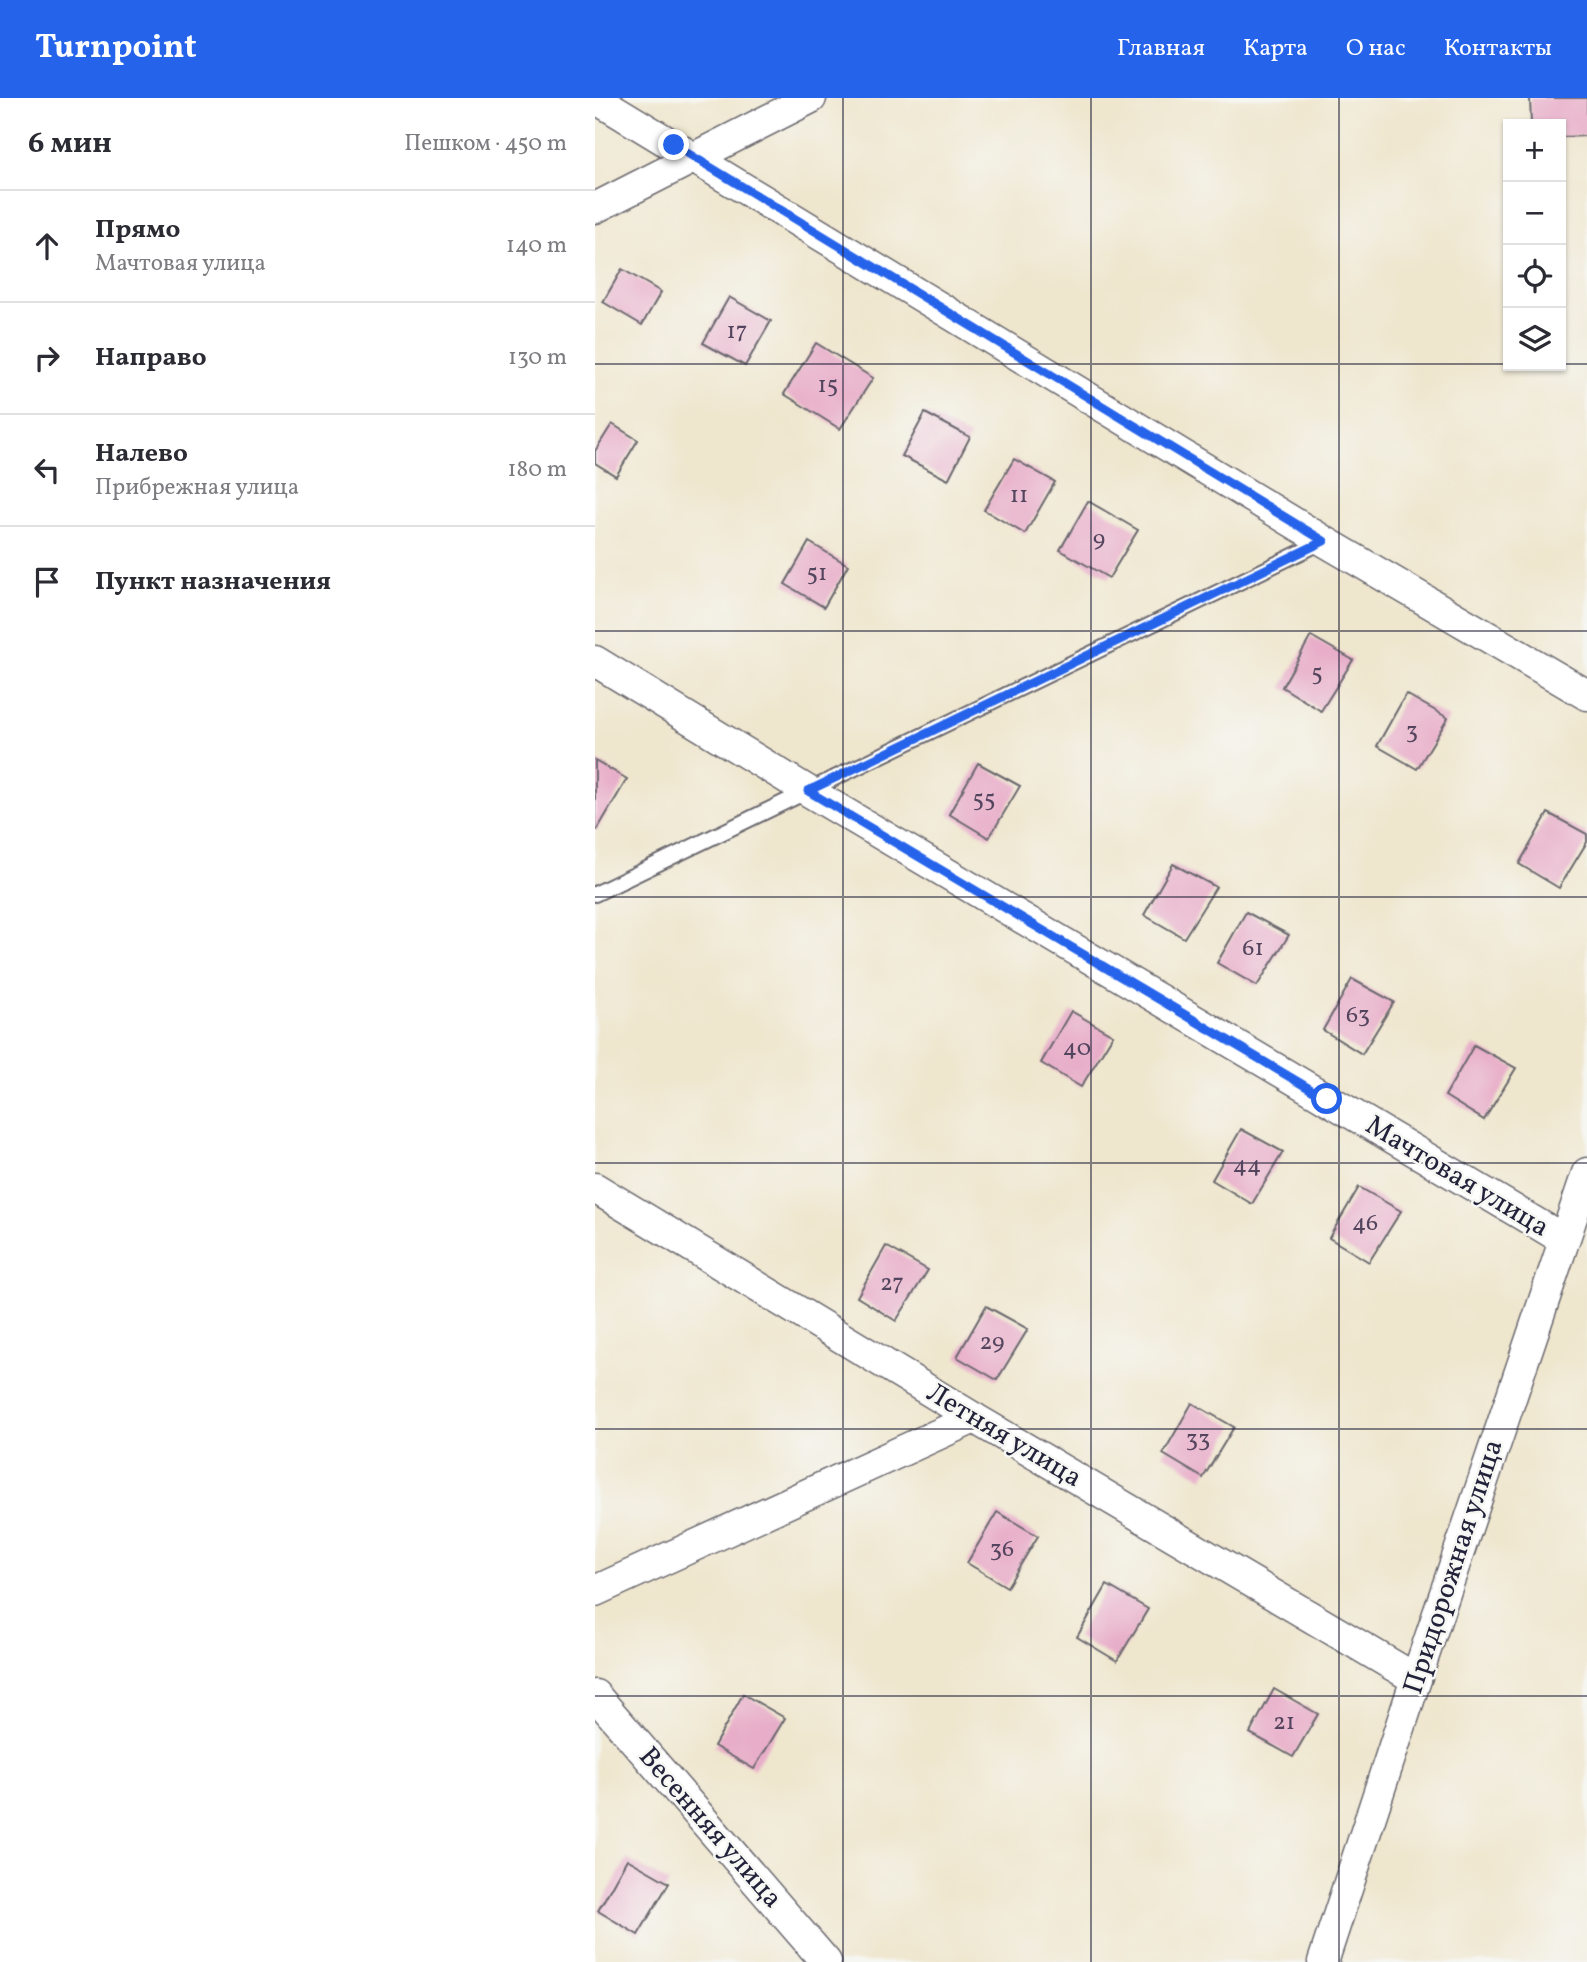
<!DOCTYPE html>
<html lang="ru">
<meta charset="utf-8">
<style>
:root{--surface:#fff;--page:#f7f7f7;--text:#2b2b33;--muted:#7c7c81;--line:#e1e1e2;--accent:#2563eb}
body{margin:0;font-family:Vollkorn,serif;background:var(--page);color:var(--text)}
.controls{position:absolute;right:21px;top:21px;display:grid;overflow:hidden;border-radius:0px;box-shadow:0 2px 5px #0004}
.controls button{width:63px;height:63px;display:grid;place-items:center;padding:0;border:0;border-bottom:2px solid var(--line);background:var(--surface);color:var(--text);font:35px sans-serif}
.stop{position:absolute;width:21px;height:21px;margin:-16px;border:5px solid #2563eb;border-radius:50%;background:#fff}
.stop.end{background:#2563eb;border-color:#fff;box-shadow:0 2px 7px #0008}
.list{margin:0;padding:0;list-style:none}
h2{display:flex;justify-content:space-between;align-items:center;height:91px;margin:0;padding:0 28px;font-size:30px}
h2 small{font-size:23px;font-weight:400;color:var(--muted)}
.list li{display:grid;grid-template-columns:46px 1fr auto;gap:21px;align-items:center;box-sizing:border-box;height:112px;padding:0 28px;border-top:2px solid var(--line)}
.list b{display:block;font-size:26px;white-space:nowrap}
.list p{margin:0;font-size:23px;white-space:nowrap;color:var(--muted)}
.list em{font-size:23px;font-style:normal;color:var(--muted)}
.icon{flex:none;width:38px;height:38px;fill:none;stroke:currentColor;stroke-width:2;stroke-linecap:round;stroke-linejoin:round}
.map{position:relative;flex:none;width:992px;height:1864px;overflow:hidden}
header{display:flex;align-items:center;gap:42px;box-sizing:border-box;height:98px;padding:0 35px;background:var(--accent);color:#fff}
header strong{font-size:33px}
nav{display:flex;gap:38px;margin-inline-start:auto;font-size:24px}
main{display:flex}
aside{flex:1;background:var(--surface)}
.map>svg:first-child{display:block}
</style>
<header>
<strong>Turnpoint</strong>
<nav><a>Главная</a><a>Карта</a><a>О нас</a><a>Контакты</a></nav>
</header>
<main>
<aside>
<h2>6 мин<small>Пешком · 450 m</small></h2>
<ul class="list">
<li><svg class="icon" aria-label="ahead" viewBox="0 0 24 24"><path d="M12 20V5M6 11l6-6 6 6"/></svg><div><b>Прямо</b><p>Мачтовая улица</p></div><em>140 m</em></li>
<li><svg class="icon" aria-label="right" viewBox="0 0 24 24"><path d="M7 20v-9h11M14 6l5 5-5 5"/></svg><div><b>Направо</b></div><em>130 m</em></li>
<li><svg class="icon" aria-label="left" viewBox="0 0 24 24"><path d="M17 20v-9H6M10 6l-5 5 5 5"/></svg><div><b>Налево</b><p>Прибрежная улица</p></div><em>180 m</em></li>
<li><svg class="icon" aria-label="arrive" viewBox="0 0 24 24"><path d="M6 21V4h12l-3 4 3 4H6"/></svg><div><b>Пункт назначения</b></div></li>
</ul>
</aside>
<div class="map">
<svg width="992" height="1864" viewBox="0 0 992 1864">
<rect width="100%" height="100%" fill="#f6f6f2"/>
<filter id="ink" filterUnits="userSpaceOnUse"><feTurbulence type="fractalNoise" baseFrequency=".0143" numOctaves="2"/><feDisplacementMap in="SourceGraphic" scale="14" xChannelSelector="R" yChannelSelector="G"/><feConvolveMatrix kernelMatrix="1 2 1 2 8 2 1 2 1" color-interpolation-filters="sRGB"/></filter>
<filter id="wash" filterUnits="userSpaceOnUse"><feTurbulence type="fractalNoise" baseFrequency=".00686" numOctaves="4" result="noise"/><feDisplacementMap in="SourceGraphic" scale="28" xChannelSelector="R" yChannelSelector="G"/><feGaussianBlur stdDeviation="1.57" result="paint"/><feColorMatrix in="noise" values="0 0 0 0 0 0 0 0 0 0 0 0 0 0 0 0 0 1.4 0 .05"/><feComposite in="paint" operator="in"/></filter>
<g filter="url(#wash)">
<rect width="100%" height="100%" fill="#efe6ce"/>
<g id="blocks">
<g fill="#e8aec9">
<path d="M935,0H992V38L966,39V26H936Z"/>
<path d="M27,171L66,194L47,227L8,204Z"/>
<path d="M134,199L176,223L150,268L108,245Z"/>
<path d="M221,245L278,280L245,331L189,296Z"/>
<path d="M330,315L375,339L353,382L307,358Z"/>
<path d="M17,326L43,342L21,378L0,365V353Z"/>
<path d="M419,361L460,384L430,436L389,412Z"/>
<path d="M493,403L543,432L514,480L465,452Z"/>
<path d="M214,444L253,467L229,509L190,486Z"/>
<path d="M716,538L758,562L726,613L687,589Z"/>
<path d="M811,596L853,620L822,671L782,648Z"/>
<path d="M0,662L32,681L2,732L0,731Z"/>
<path d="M383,665L425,688L394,740L354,716Z"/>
<path d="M953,715L992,736V744L964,790L924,766Z"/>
<path d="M578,766L621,789L589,840L549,817Z"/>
<path d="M651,814L694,837L662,888L622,865Z"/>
<path d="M757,881L799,904L767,956L728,932Z"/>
<path d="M476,913L518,937L486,989L446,965Z"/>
<path d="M879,947L921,970L889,1022L850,998Z"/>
<path d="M646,1031L688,1054L657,1106L617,1082Z"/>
<path d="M764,1089L806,1113L774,1164L734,1140Z"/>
<path d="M291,1148L333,1172L301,1223L262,1199Z"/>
<path d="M391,1208L433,1231L402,1282L362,1259Z"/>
<path d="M597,1305L639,1329L608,1380L568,1356Z"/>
<path d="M402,1414L443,1438L412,1489L372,1465Z"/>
<path d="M512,1487L553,1511L522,1563L482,1539Z"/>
<path d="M679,1591L723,1616L698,1659L655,1635Z"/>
<path d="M148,1596L190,1620L159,1671L119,1648Z"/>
<path d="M32,1761L74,1785L43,1837L3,1813Z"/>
</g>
</g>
</g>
<g filter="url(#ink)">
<use href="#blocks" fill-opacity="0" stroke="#6a676e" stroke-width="2"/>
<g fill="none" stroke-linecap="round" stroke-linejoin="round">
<g stroke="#6a676e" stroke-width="18">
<path id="service" d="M0,796L729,443"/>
</g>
<g stroke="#6a676e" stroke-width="33">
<g id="minor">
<path d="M0,0L729,443L992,597"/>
<path d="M0,110L216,0"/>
<path d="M0,563L213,693L968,1141"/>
<path d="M0,1090L379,1320L821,1581"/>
<path d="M0,1493L379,1320"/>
<path d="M0,1597L231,1864"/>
<path d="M728,1864L821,1581L992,1075"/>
</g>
</g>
<use href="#service" stroke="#fff" stroke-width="14"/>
<use href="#minor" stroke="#fff" stroke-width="30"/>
</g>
</g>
<g fill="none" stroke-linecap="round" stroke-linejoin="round" filter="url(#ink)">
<path stroke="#2563eb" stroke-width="9" d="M79,47L729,443L213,693L732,1001"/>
</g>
<path fill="none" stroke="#22223b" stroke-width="2" stroke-opacity="0.55" d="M248,0V1864M496,0V1864M744,0V1864M0,266H913M966,266H992M0,533H992M0,799H992M0,1065H992M0,1331H992M0,1598H992"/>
<g text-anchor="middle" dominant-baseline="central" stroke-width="5" stroke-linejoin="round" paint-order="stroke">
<g font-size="24" fill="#54455e">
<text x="142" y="234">17</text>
<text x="233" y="288">15</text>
<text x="424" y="398">11</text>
<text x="504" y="442">9</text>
<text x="222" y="476">51</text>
<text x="722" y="576">5</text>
<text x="817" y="634">3</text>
<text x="389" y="702">55</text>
<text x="658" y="851">61</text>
<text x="763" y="918">63</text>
<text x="482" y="951">40</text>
<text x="652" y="1068">44</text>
<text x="770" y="1126">46</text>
<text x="297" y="1186">27</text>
<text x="397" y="1245">29</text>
<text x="603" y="1342">33</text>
<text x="407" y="1452">36</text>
<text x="689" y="1625">21</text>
</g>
<g font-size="28" fill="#22223b" stroke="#f6f6f2">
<text transform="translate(862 1079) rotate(31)">Мачтовая улица</text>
<text transform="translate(409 1338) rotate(31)">Летняя улица</text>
<text transform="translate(859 1469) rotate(-72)">Придорожная улица</text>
<text transform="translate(115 1730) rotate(49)">Весенняя улица</text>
</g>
</g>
</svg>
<div class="controls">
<button>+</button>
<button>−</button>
<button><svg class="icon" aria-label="locate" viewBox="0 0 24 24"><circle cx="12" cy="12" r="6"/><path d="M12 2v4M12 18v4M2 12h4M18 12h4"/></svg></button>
<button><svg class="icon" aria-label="layers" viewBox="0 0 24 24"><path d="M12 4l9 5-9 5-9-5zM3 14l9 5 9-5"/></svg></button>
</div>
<div class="stop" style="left:732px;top:1001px"></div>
<div class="stop end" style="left:79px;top:47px"></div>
</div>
</main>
